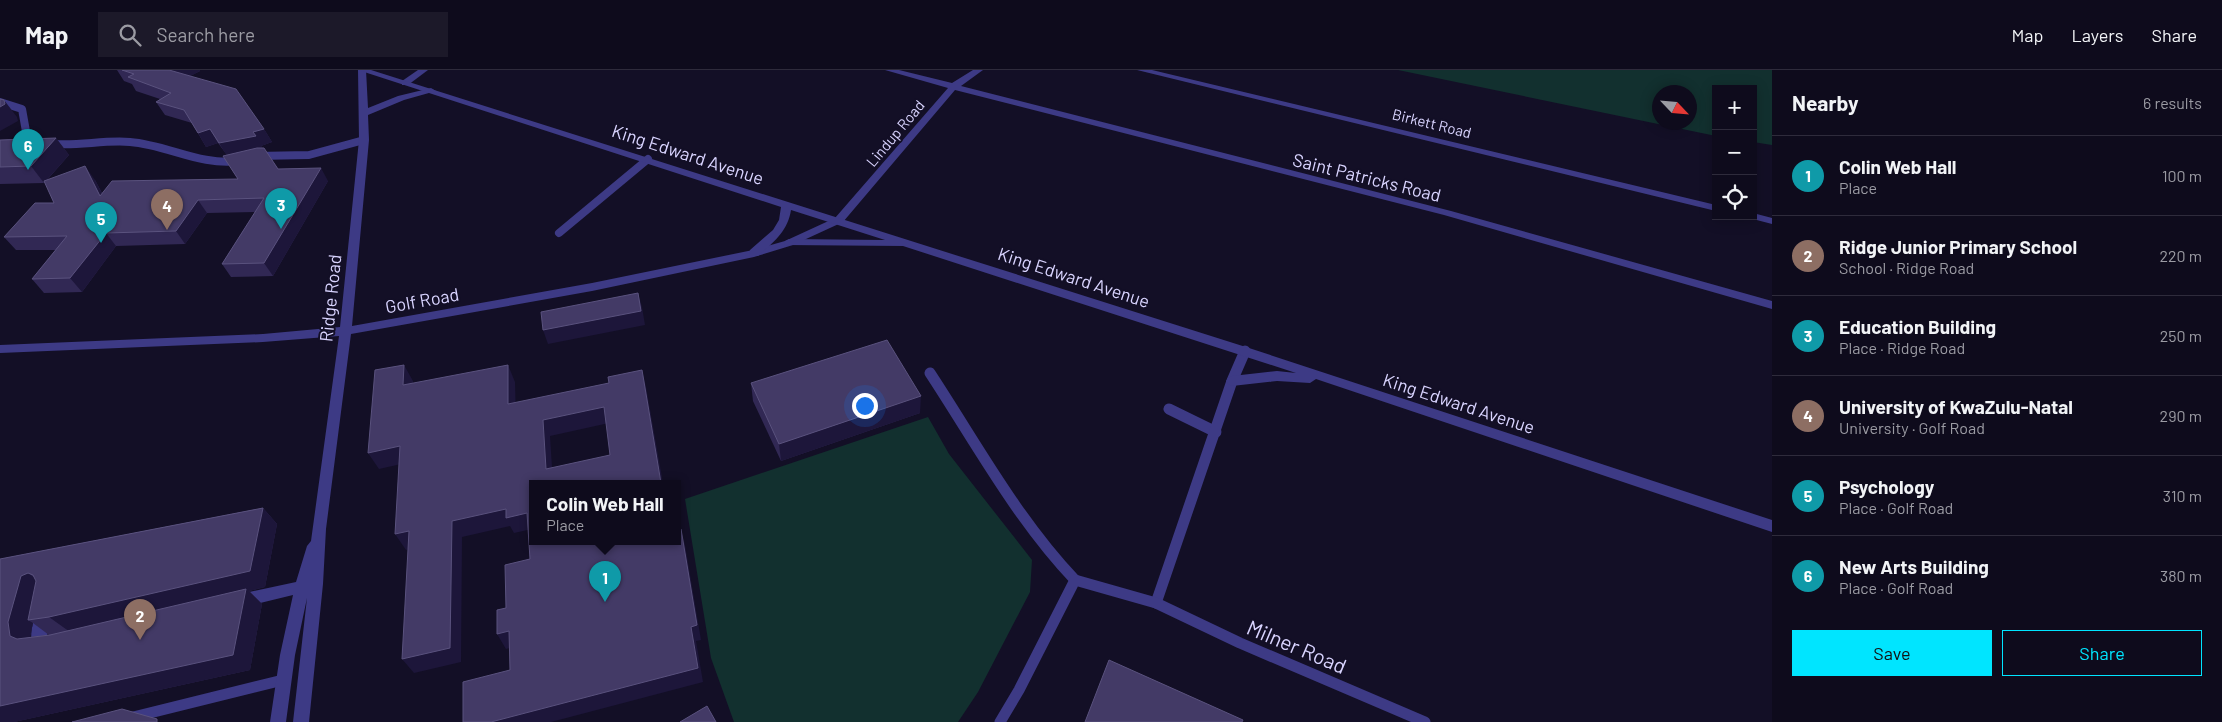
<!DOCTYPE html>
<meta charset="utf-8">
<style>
:root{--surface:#0e0b1c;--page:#1c1929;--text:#f1f3f6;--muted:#9b9ba3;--line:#2e2b3b;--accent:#00e5ff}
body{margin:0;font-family:Barlow,sans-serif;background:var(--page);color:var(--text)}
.controls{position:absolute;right:15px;top:15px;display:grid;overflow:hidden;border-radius:0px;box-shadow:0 2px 12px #0003}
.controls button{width:45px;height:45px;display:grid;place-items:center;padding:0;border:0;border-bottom:1px solid var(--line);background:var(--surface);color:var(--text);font:25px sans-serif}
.compass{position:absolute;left:1652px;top:15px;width:45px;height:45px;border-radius:50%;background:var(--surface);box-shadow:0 2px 12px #0003;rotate:116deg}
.you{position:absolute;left:864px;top:335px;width:18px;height:18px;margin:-12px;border:4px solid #fff;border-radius:50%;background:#1a73e8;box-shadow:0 0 0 8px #1a73e833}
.badge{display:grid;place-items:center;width:32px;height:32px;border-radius:50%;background:var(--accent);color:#fff;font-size:16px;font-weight:700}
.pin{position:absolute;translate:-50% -41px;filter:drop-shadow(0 1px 2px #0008)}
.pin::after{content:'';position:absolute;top:26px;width:18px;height:15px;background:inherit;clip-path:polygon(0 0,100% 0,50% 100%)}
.popup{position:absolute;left:529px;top:410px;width:152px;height:65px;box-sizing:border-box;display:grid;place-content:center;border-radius:0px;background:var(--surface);filter:drop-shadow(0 1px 4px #0005);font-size:16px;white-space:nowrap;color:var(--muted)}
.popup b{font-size:19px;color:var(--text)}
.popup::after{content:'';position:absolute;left:50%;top:100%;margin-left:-10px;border:10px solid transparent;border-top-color:var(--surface)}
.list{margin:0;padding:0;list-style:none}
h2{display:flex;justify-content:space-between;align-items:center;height:65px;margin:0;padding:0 20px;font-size:21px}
h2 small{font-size:16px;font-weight:400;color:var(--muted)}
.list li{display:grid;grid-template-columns:32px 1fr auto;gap:15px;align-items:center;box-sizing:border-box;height:80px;padding:0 20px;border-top:1px solid var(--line)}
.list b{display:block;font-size:19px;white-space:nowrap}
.list p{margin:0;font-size:16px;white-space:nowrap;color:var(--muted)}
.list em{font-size:16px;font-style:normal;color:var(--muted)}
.actions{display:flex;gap:10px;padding:15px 20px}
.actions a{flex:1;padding:11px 0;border:1px solid var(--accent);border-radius:0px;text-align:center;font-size:18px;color:var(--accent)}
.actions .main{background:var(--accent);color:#111}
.icon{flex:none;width:28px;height:28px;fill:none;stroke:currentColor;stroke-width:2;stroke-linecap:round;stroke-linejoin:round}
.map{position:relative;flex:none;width:1772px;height:652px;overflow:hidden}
header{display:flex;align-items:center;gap:30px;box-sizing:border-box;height:70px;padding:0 25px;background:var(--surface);border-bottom:1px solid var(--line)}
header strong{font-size:24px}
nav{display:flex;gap:28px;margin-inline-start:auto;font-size:18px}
.search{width:350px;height:45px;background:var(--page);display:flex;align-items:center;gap:12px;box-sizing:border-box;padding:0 18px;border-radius:0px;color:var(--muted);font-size:19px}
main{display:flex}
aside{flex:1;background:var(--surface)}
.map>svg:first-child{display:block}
</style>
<header>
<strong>Map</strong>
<div class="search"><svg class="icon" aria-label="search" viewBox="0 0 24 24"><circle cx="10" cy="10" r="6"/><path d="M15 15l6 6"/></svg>Search here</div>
<nav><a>Map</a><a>Layers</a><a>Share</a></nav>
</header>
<main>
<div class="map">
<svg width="1772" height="652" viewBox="0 0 1772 652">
<rect width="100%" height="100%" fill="#130f26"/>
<g fill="#12302f" fill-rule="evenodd">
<path d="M1398,0H1772V75L1753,72V19H1716V66ZM1660,22H1690V52H1660Z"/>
<path d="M928,347L949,384L1032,490L1030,522L978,622L958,652H734L711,588L685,429Z"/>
</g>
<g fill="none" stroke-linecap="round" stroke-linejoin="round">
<g stroke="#3d3a85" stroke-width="8">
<path d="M0,32L22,39L27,67C60,82 95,69 130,72C168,75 200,96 239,91"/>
<path d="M256,86L309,85L364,70"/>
<path d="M559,163L648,89"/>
</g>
<g stroke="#3d3a85" stroke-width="11">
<path d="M930,303C976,373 1017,449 1075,510"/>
<path d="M1169,339L1216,362"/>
<path d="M1156,533L1232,311L1245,281"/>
<path d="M113,652L283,610"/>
<path d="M1000,652L1019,620L1075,510L1156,533L1240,573L1425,652"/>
</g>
<g fill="#3d3a85" fill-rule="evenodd">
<path d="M358,0H366L368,38L398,26L431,18L436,21L404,30L368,45L369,70L352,256L592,213L753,180L785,171L835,148L948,18L885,0H899L952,13L973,0H983L961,16L1451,141L1772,231V239L1444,145L955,20L843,152L793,175L754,187L592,221L351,264L326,459L323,514L309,652H293L307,528L295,585L286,652H270L280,585L293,525L240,538L235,536L233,531L235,526L240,524L296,512L307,476L311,471L339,266L263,272L0,283V275L263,264L340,257L359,70Z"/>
<path d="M418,0H428L408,15H402V11Z"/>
<path d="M1137,0H1152L1716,135V141Z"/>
<path d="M1753,143L1772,148V154L1749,148L1748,146H1753Z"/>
<path d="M44,534L49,536L51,541L47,567L52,569L55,574L52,579L39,582L34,580C28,567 33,548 39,536Z"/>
</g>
<path fill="#3d3a85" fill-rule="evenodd" d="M358,0H371L1249,278L1772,450V462L1316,309L1310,313L1277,311L1232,316L1228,314L1226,311L1228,308L1232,306L1277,301L1296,303L903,176L785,175L784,173L785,171L789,169L885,170L791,140C788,161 773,173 758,186H750L749,183L750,180L773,160L779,150L781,137Z"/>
</g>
<g fill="#312854" fill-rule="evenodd">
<path d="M117,0H199L200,1L190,6L264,59L272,72L261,76L278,99L328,111L273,206L231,207L222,194L255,142L207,143L185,174L116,176L82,222L44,223L32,209L56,180H16L4,167L54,133L45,112L44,113L0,114V70L56,68L69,85L47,110H95L102,123L238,109L227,85L218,73L206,77L192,53L165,45L156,32L160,29L136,21L132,14L124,11Z"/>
<path d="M751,313L920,343L781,391L753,331Z"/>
<path d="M263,438L277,454L265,517L249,521L262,534L250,600L14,652L0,489ZM33,553L49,565L30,567Z"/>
</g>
<g fill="#1d163a">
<path d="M168,0H199L200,1L177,13Z"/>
<path d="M4,30L17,47L18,51L0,61V37Z"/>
<path d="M210,59L218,73L206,77L198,63Z"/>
<path d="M264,59L272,72L261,76L263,79L227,86L219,73Z"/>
<path d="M56,68L69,85L44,113L31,96Z"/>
<path d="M85,96L95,110L110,139L100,126Z"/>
<path d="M321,98L328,111L273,206L264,193Z"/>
<path d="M198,130L207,143L185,174L176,161Z"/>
<path d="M106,163L116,176L82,222L70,208Z"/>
<path d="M638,223L642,237L645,255L548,274L543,260Z"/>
<path d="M404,295L413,311V332L403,315Z"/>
<path d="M508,295L515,312L516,350L508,334Z"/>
<path d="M642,300L646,317L663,413H661Z"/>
<path d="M921,326L920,343L781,391L779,374Z"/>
<path d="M604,337L609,353L550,366L553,413L546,399L543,350Z"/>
<path d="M400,376L410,392L379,399L368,383Z"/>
<path d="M263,438L277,454L265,517L249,521L262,534L250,600L14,652H0V636L70,562L49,547Z"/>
<path d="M506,439L527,443L532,459L514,463L510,456L462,467L461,592L414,603L402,589L452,451Z"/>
<path d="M681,459L685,475L701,570L696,571L703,612L551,652H491Z"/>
<path d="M409,461L419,477L406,480L395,464Z"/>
<path d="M28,503L49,518L28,550L33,553L30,567L32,581L10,566L8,552L21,506Z"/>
<path d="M509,561L518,576L506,579L497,564Z"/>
</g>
<g fill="#433a66" stroke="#5a527e" fill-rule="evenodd">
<path d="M122,0H169L236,19L264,59L253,62L256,66L219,73L210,59L198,63L184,40L156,32L171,23L128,7L134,4Z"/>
<path d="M0,29L4,30L5,34L0,37Z"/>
<path d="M56,68L31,96L0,97V70Z"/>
<path d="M257,78H264L278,99L321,98L264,193L222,194L264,128L198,130L176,161L106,163L70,208L32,209L67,166L4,167L35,133H54L44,111L85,96L100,126L112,111L238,109L223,86Z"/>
<path d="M638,223L641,241L543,260L541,242Z"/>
<path d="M887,270L921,326L779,374L751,313Z"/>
<path d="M404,295L403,315L508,295V334L609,313L608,307L642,300L661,413H532V471H678V460L681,459L697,555L691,557L698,598L491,652H463V612L510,600L509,561L497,564V540L506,538L505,495L530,489L527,443L506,448V439L452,451L450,578L402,589L409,461L395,464L400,376L368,383L375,300ZM604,337L610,385L546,399L543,350Z"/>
<path d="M263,438L250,501L49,547L28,550L36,511L33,505L28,503L21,506L8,552L10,566L17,569L50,565L246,519L233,585L0,636V489Z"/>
<path d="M1109,590L1243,650L1242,652H1085Z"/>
<path d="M707,636L716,652H680Z"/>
<path d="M122,639L157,649V652H72Z"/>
</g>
<g text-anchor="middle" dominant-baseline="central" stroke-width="4" stroke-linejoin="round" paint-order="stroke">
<g font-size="15" fill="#d9d4ff" stroke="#130f26">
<text transform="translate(1432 53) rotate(14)">Birkett Road</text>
<text transform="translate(895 63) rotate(-50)">Lindup Road</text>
</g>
<g font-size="18" fill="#d9d4ff" stroke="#130f26">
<text transform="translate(688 84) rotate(18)">King Edward Avenue</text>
<text transform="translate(1367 107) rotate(14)">Saint Patricks Road</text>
<text transform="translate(1074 207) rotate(18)">King Edward Avenue</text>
<text transform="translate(330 228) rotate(-84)">Ridge Road</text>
<text transform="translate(422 230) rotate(-10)">Golf Road</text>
<text transform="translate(1459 333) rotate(18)">King Edward Avenue</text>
</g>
<g font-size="21" fill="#d9d4ff" stroke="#130f26">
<text transform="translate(1297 576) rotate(23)">Milner Road</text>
</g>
</g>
</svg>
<div class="controls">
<button>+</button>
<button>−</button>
<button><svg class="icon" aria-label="locate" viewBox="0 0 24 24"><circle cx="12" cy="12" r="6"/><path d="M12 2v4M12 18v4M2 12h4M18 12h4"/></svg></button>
</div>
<svg class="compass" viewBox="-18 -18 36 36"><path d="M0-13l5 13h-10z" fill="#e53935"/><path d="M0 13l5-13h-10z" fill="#9b9ba3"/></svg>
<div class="you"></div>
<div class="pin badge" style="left:605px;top:532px;background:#0f9aa8">1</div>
<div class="popup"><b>Colin Web Hall</b>Place</div>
<div class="pin badge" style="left:140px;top:570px;background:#8d6e63">2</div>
<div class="pin badge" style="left:281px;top:159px;background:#0f9aa8">3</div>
<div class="pin badge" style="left:167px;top:160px;background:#8d6e63">4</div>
<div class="pin badge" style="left:101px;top:173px;background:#0f9aa8">5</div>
<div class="pin badge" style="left:28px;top:100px;background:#0f9aa8">6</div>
</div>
<aside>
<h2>Nearby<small>6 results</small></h2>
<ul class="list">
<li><span class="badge" style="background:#0f9aa8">1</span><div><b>Colin Web Hall</b><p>Place</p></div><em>100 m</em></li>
<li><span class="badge" style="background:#8d6e63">2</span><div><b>Ridge Junior Primary School</b><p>School · Ridge Road</p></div><em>220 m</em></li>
<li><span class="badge" style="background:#0f9aa8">3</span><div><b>Education Building</b><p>Place · Ridge Road</p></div><em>250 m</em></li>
<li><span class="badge" style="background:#8d6e63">4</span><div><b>University of KwaZulu-Natal</b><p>University · Golf Road</p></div><em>290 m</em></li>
<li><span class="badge" style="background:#0f9aa8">5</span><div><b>Psychology</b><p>Place · Golf Road</p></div><em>310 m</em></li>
<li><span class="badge" style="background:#0f9aa8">6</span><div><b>New Arts Building</b><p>Place · Golf Road</p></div><em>380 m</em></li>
</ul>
<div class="actions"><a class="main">Save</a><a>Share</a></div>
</aside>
</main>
